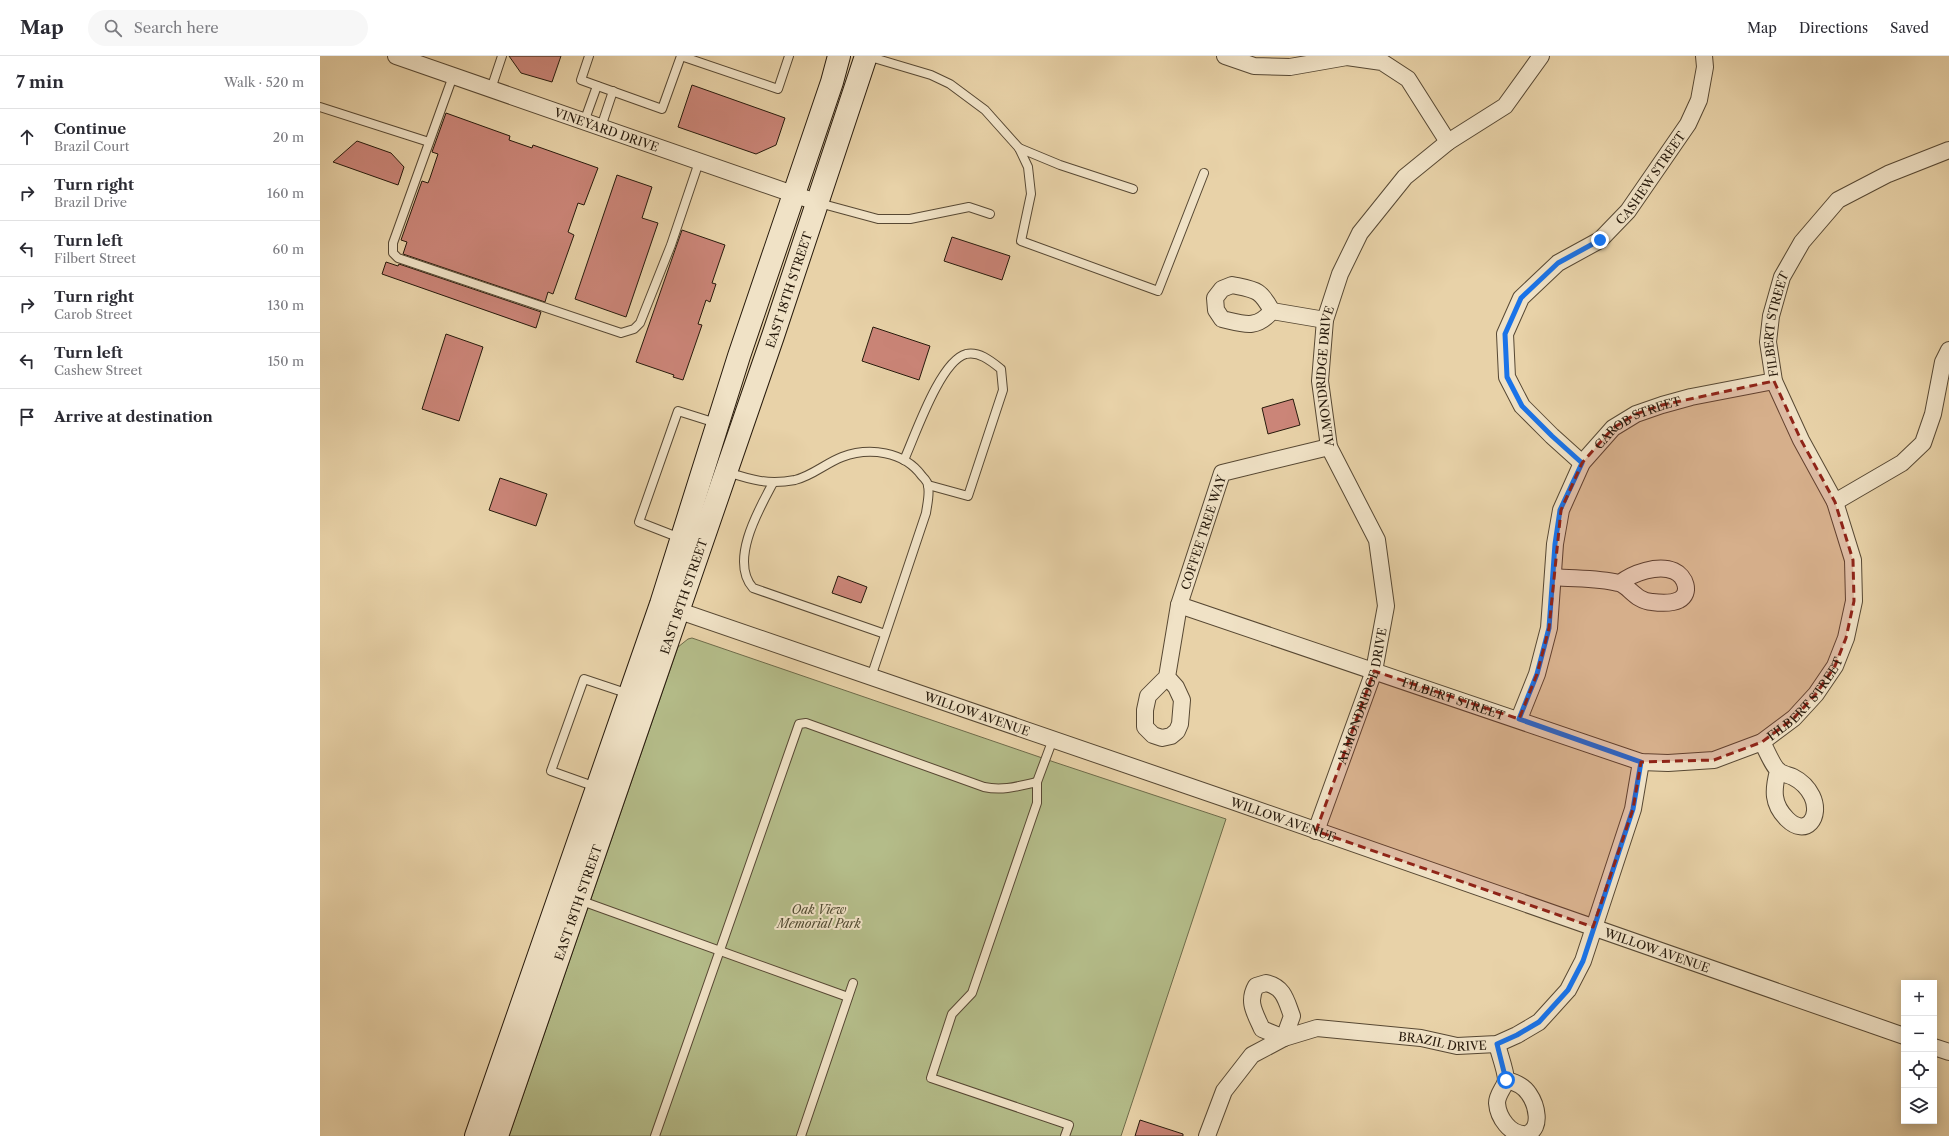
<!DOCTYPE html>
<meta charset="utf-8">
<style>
:root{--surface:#fff;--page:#f7f7f7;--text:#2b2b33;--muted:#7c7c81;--line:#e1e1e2}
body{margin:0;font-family:"Libre Caslon Text",serif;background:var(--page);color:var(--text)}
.controls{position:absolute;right:12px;bottom:12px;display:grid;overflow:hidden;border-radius:0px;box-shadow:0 2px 10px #0003}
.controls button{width:36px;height:36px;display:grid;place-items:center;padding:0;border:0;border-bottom:1px solid var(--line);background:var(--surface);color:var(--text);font:20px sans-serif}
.stop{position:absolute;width:12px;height:12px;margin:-9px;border:3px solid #1a73e8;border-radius:50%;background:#fff}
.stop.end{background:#1a73e8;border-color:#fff;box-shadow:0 1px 4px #0008}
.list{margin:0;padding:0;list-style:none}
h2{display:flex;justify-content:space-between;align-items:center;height:52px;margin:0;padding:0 16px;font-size:17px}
h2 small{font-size:13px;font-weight:400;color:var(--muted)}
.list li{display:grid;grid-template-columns:26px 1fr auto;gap:12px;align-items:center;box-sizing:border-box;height:56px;padding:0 16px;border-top:1px solid var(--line)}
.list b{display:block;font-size:15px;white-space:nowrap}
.list p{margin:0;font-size:13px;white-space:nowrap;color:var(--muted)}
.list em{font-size:13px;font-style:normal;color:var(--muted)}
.icon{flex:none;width:22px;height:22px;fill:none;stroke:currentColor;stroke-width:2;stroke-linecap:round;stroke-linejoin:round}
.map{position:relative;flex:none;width:1629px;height:1080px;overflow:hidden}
header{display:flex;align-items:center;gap:24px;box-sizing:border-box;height:56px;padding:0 20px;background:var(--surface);border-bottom:1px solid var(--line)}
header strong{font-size:19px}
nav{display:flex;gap:22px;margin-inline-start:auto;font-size:14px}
.search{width:280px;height:36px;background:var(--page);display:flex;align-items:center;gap:10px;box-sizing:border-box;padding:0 14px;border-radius:22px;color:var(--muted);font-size:15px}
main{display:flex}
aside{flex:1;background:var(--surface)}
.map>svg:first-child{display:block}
</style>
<header>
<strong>Map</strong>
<div class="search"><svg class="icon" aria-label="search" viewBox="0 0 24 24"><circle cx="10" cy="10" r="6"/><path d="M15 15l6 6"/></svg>Search here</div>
<nav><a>Map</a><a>Directions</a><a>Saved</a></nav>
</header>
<main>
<aside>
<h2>7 min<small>Walk · 520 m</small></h2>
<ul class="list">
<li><svg class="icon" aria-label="ahead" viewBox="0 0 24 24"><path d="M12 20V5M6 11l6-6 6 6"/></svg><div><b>Continue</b><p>Brazil Court</p></div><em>20 m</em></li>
<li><svg class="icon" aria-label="right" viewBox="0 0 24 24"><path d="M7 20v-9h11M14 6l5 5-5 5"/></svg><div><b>Turn right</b><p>Brazil Drive</p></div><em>160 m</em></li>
<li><svg class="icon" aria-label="left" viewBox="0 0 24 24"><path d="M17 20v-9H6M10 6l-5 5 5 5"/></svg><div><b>Turn left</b><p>Filbert Street</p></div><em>60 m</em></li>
<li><svg class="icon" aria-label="right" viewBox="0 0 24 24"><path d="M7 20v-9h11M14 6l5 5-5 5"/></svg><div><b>Turn right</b><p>Carob Street</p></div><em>130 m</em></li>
<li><svg class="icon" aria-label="left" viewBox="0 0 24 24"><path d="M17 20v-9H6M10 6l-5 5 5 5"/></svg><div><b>Turn left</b><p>Cashew Street</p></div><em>150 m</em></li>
<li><svg class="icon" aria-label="arrive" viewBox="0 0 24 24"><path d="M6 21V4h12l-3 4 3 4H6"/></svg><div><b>Arrive at destination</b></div></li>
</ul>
</aside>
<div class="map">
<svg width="1629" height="1080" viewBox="0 0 1629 1080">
<rect width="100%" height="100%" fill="#e8d2a8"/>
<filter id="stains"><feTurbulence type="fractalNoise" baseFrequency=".005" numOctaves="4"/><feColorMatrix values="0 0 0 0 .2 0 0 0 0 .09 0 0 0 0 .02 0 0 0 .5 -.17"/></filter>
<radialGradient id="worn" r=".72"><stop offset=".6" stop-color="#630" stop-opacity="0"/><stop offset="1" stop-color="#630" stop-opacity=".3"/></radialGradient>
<path fill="#b4bc89" stroke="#6e6b4a" d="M372,582L734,706L906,763L801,1080H189L358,591L368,583Z"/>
<g fill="#cb8578" stroke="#271a0c">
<path d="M189,0H241L232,26L201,17Z"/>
<path d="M372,29L465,62L456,89L436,98L358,71Z"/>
<path d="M126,57L190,80L189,84L212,92L213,89L278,112L264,149L258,147L256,153L248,176L254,179L233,238L228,236L225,246L83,198L87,186L81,184L102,125L108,127L110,122L118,98L112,96Z"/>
<path d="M37,85L71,97L84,111L78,129L13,106Z"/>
<path d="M297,119L332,131L322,162L338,167L306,261L255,243Z"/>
<path d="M362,174L405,189L392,227L396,228L390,246L386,244L378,268L382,269L363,324L353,321L354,319L316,306Z"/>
<path d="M632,181L690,200L682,224L624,205Z"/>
<path d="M66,206L78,210L79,208L221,256L216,272L62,218Z"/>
<path d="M553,271L610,290L599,324L542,305Z"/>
<path d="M126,278L163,291L139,365L102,353Z"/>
<path d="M973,343L980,369L948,378L942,352Z"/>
<path d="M180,422L227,438L216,470L169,454Z"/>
<path d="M518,520L547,531L541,547L512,537Z"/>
<path d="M820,1064L863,1078V1080H815Z"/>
</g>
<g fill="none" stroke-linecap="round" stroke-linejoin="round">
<g stroke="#574833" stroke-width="10">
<g id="service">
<path d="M269,0L261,24L342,53L361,0"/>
<path d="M361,0L458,33L469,0"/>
<path d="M547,0L611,19L630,28L665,54L699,92L708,111L711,138L701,185L838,235L884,117"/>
<path d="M133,20L73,187V197L78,202L301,277L314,273L320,267L351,189L379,106"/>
<path d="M171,33L182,0"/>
<path d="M0,51L109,86"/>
<path d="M264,66L277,30"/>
<path d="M281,71L293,35"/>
<path d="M699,92L740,109L813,133"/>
<path d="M499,147L558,163H590L649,151L670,158"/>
<path d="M584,404C595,380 620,305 646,298C659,295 671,305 681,313L683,334L648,440L608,429"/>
<path d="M407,416C432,424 448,429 475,424C492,420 506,407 522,401C549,391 584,395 602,420C604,422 608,426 608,430C610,438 607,449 606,457L551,621"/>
<path d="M453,427C439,453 409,505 433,532L565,578"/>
<path d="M360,482L319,466L358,355L396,367"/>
<path d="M733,683L717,726V747L652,937L632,958L611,1022L749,1069L745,1080"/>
<path d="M276,731L231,715L264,623L309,638"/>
<path d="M259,844L528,941"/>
<path d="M335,1080L479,668L486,667L664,731C683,735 699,730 717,726"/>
<path d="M481,1080L533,927"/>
</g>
</g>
<g stroke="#574833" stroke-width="18">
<g id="minor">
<path id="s1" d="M76,0L496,146"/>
<path d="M905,0L934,10L970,11L1027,1L1062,6L1088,23L1128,86"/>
<path d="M912,229C936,234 940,233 952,255C936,274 924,268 902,263L896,254L895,242L902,233Z"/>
<path d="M952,255L1005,264"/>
<path id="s2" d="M1262,407L1232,380L1202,350L1187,321L1185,278L1201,242L1238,207L1280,184L1308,155L1368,68L1379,44L1385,11L1384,0"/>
<path d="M1515,446L1582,407L1603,387L1613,358L1623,306L1629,294"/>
<path d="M1234,521C1254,523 1278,522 1298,527C1309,529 1315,545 1332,546C1340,547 1351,548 1359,544C1372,537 1365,520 1354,515C1338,508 1313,517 1300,527"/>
<path id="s3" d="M859,549L1321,706L1348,707L1394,704L1442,686L1474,662L1496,638L1515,610L1526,582L1534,545L1533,504L1515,446L1481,384L1454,325L1448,286L1451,260L1462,221L1482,186L1518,144L1568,118L1629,94"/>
<path id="s4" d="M348,551L912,745L1584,980"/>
<path id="s5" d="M847,621L856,631L862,644L860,668L857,675L851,680L842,682L833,679L825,671V654L828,640L847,621L859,549L902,417L1009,391"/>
<path id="s6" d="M1199,663L1217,618L1229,572L1235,488L1241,454L1262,407L1293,372L1316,358L1342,349L1371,341L1454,325"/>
<path d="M1442,686C1446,693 1453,711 1459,715C1462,718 1469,719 1473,721C1481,725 1488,732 1492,740C1502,761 1486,782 1467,763C1452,748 1453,734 1458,715"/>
<path id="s7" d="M996,775L1054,615L1066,550L1057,484L1009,391L1000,325L1005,264L1020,218L1040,177L1085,121L1128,86L1185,50L1221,0"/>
<path d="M946,927C964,931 966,944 972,960L964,982L942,973C935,957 927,946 936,930Z"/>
<path d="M1177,988C1179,997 1186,1015 1186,1024C1185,1031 1177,1038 1177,1047C1178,1061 1190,1080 1207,1078C1223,1072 1216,1048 1209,1038C1204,1030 1195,1026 1186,1024"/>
<path d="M1614,991L1629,996"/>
<path id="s8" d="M887,1080L904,1035L932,999L964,982L997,972L1101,982L1137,990L1177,988L1197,979L1219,966L1248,934L1263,905L1313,753L1321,706"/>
</g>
</g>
<g stroke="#271a0c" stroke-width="24">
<g id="secondary">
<path d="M156,1080L341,548L419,300L512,26L519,0"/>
<path id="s9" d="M177,1080L453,280L546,0"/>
</g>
</g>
<use href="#service" stroke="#f0e2c6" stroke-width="8"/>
<use href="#minor" stroke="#f0e2c6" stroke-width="16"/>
<use href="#secondary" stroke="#f0e2c6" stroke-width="22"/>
</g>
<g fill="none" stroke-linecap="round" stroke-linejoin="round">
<path stroke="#1a73e8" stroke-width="5" d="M1186,1024L1177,988L1197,979L1219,966L1248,934L1263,905L1313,753L1321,706L1199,663L1217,618L1229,572L1235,488L1240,454L1262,407L1232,380L1202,350L1187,321L1185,278L1201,242L1238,207L1280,184"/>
</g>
<path fill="#8f2418" fill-opacity="0.2" stroke="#8f2418" stroke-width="3" stroke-dasharray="8 5" stroke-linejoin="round" d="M1454,325L1481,384L1515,446L1533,504L1534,545L1526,582L1515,610L1496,638L1474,662L1442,686L1394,704L1321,706L1313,753L1273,871L996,775L1054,615L1199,663L1217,618L1229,572L1241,454L1262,407L1293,372L1316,358L1342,349Z"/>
<g text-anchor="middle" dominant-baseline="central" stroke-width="4" stroke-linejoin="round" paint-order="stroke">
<g font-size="12" fill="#271a0c" stroke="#f0e2c6">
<text stroke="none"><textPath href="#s1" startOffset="223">VINEYARD DRIVE</textPath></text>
<text stroke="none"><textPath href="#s2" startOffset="377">CASHEW STREET</textPath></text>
<text stroke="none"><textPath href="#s9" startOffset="895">EAST 18TH STREET</textPath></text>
<text stroke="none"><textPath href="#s3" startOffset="1082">FILBERT STREET</textPath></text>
<text stroke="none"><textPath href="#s7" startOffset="479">ALMONDRIDGE DRIVE</textPath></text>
<text stroke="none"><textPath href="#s6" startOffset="337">CAROB STREET</textPath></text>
<text stroke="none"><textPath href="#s5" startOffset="305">COFFEE TREE WAY</textPath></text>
<text stroke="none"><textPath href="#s9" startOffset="571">EAST 18TH STREET</textPath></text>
<text stroke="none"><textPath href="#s7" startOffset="143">ALMONDRIDGE DRIVE</textPath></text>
<text stroke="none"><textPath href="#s3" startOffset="674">FILBERT STREET</textPath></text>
<text stroke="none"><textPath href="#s3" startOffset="290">FILBERT STREET</textPath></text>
<text stroke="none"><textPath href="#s4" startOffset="327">WILLOW AVENUE</textPath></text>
<text stroke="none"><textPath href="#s4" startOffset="651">WILLOW AVENUE</textPath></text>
<text stroke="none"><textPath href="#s9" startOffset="247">EAST 18TH STREET</textPath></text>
<text stroke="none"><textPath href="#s4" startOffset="1047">WILLOW AVENUE</textPath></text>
<text stroke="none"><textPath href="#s8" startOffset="291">BRAZIL DRIVE</textPath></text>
</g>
<g font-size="12" font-style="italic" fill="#514b32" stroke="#f0e2c6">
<text x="499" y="853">Oak View<tspan x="499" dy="14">Memorial Park</tspan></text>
</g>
</g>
<rect width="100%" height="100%" filter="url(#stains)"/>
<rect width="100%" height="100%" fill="url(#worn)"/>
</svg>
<div class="controls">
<button>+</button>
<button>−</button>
<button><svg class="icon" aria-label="locate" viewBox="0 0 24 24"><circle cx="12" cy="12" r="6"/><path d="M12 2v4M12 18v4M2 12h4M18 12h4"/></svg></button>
<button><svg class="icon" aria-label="layers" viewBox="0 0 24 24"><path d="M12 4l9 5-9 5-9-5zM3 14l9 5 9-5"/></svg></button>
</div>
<div class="stop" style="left:1186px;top:1024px"></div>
<div class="stop end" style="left:1280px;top:184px"></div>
</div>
</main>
